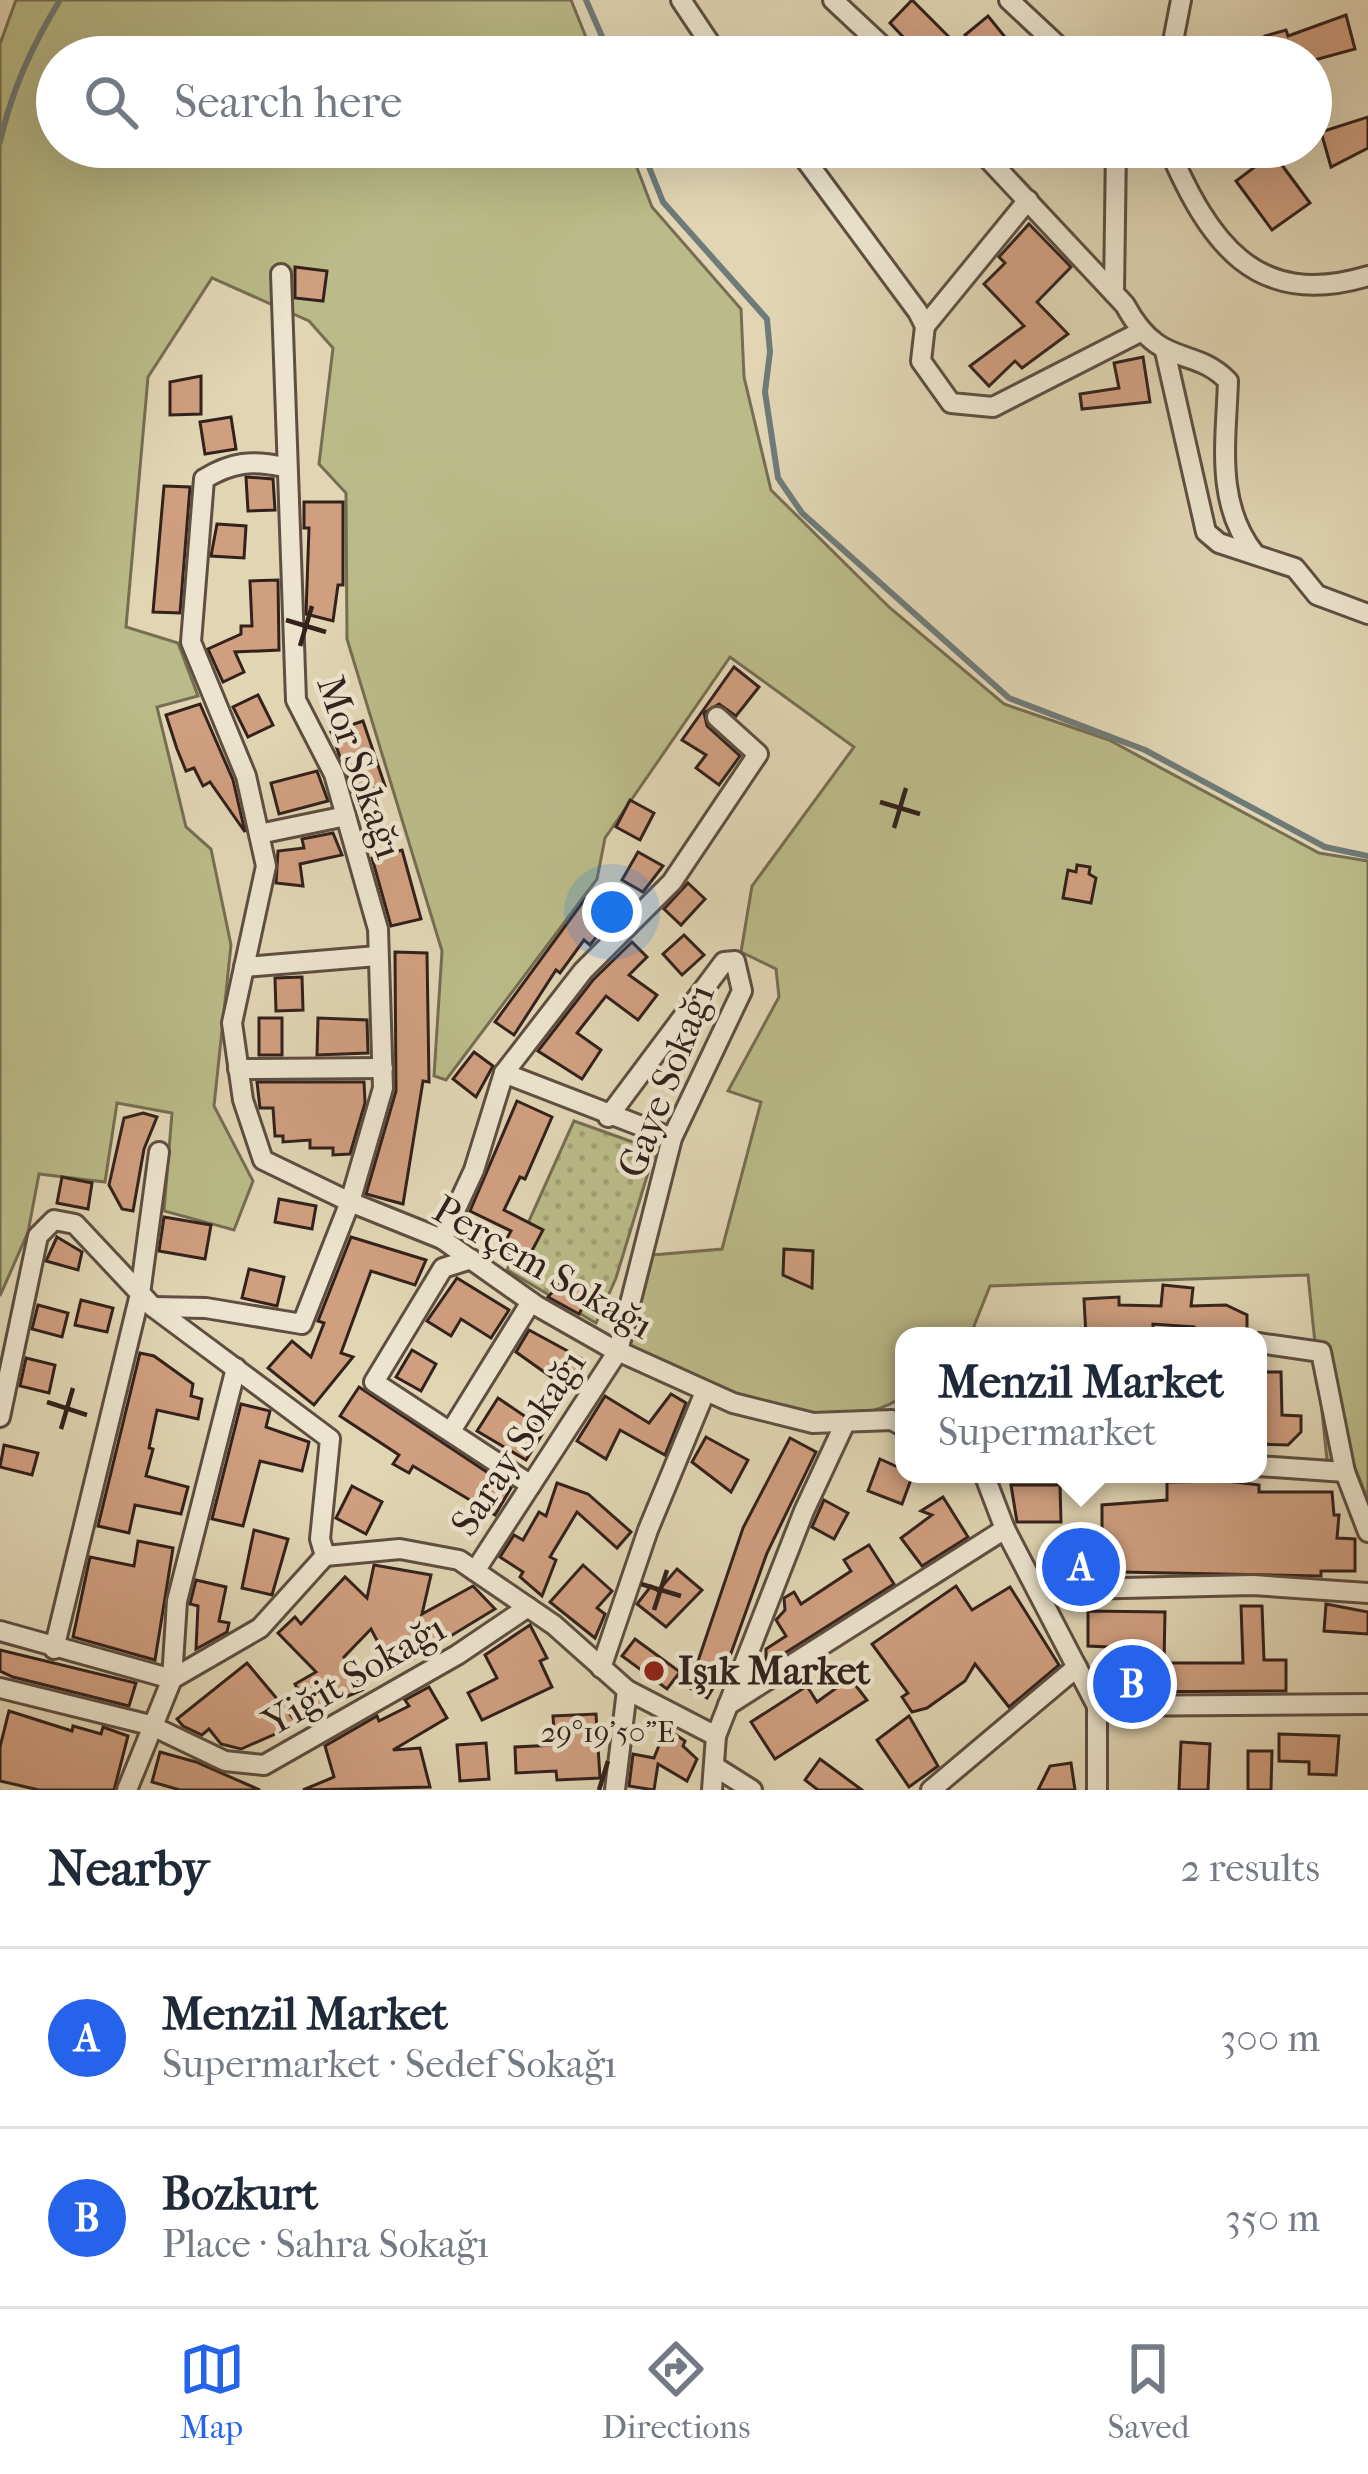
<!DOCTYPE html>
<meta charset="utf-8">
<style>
:root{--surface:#fff;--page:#f2f2f3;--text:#1f2937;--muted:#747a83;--line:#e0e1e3;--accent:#2563eb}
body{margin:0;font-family:"IM FELL French Canon",serif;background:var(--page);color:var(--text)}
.you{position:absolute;left:612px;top:912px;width:42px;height:42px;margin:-30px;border:9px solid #fff;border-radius:50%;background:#1a73e8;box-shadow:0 0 0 18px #1a73e833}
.badge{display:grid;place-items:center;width:78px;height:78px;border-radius:50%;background:var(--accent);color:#fff;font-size:39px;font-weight:700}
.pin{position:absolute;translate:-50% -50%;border:6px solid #fff;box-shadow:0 3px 12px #0006}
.popup{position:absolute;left:895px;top:1327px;width:372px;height:156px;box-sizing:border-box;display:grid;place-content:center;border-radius:24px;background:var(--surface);filter:drop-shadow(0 3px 9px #0005);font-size:39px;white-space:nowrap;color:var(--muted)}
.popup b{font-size:45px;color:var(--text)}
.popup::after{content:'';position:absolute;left:50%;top:100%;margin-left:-24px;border:24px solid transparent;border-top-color:var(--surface)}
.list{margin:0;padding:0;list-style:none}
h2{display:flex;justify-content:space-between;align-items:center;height:156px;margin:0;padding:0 48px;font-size:51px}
h2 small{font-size:39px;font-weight:400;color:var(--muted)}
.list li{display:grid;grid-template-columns:78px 1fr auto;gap:36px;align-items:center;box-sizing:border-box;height:180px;padding:0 48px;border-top:3px solid var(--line)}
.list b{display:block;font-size:45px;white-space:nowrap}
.list p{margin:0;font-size:39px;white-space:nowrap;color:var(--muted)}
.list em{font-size:39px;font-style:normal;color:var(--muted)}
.icon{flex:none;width:66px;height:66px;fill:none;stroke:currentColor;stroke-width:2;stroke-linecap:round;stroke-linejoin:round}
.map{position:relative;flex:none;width:1368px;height:1790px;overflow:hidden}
.search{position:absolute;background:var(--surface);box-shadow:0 12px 48px #0002;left:36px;right:36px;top:36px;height:132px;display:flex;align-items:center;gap:30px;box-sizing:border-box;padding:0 42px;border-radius:66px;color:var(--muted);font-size:45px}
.sheet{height:516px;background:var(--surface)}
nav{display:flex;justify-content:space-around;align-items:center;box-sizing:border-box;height:168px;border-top:3px solid var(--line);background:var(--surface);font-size:33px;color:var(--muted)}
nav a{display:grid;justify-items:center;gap:6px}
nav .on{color:var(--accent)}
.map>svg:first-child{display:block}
</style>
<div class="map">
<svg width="1368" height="1790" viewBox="0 0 1368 1790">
<defs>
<pattern id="grass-dots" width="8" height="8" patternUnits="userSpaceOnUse" patternTransform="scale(3)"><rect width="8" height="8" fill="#babb88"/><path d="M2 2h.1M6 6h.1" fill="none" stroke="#a0a075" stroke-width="1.8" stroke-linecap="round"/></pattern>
</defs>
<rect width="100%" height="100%" fill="#e1d5b4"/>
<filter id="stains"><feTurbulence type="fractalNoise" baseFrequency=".00167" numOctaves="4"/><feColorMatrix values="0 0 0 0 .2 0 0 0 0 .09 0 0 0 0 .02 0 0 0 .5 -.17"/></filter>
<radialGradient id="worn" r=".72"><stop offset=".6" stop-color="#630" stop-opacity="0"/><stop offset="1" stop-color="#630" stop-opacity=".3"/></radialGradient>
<path fill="url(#grass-dots)" stroke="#766e52" stroke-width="3" d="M574,1121L655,1150L616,1278L596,1323L507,1270Z"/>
<path fill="#babb88" stroke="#766e52" stroke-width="3" d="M16,0H571L594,57H57V147H629L652,207L741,309L744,377L771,490L890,608L1004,704L1109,740L1319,853L1368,861V1500L1353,1463L1327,1460L1308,1275L990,1286L970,1336H904V1396C828,1448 703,1384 629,1350L653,1255L722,1249L761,1102L728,1091L779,997L776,969L741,952L752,886L854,747L730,657L605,838L597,879L446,1080L434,1076L442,951L347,639L346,493L319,464L333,348L309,321L212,278L148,377L126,627L178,643L198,696L157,707L186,827L211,849L231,945L214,1106L253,1181L234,1230L164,1211L172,1113L117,1103L105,1182L39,1174L28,1232L0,1296V44Z"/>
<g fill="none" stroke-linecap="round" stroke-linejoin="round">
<g stroke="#6f7b78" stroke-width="6">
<path d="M586,0L611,57"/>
<path d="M0,142C12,89 32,46 60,0"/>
<path d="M641,147L663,202L767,319L770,352L765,392L778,478L802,513L1009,698L1145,750L1325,847L1368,856"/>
</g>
</g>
<g fill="#d09f80" stroke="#33221c" stroke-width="3">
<path d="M912,0L956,44L944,57H922L890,23Z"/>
<path d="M1346,15L1355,49L1311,61L1271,57L1265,36L1286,30L1288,36Z"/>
<path d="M988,16L1005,37L982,56L965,35Z"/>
<path d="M1368,117V148L1331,167L1321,132Z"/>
<path d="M1273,153L1310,203L1272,230L1236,181Z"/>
<path d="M1029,224L1071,267L1037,302L1068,334L1022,368L1015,361L989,386L970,366L1024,326L984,284L1005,263L999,257Z"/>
<path d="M295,267L327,271L323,301L295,298Z"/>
<path d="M1143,357L1150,402L1082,409L1080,394L1119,388L1114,363Z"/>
<path d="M201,376V414L170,415V382Z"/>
<path d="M231,417L236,449L205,454L200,422Z"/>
<path d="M246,477L273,479L275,510L248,511Z"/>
<path d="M164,486L190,487L180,613L153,612Z"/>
<path d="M304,502H343V585H338L333,621L306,614L309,528H304Z"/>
<path d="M217,524L246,526L244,558L211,556Z"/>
<path d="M278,580L279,650L235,652L244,672L223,682L208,649L241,634V626H252L250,581Z"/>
<path d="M734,667L759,687L736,716L719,704L704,713L707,726L740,756L719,785L696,768L706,755L682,740Z"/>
<path d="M258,695L273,725L248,737L233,707Z"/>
<path d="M200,704L233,780L245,832L210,782L203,786L194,768L186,771L177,749L166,715Z"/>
<path d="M363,721L385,786L353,793L331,732Z"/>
<path d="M317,771L328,801L279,814L271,783Z"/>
<path d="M630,800L654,813L640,840L616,827Z"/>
<path d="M333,833L342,855L300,864L303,886L276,883L278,851L304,848L302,839Z"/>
<path d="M402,850L421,919L391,926L372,858Z"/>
<path d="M638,852L663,866L643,892L622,880Z"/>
<path d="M1077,865L1090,867L1089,874L1096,878L1091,903L1063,898L1068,870L1076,872Z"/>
<path d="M688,883L705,899L681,925L664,909Z"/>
<path d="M585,899L611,918L590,945L584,940L560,973L556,970L514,1035L495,1022Z"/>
<path d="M684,935L704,955L682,975L663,954Z"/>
<path d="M632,942L647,957L629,975L657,995L638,1020L606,996L577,1033L601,1050L582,1079L538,1051L593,980Z"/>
<path d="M395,952L427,953L429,1082L423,1081L403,1204L366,1194L396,1091Z"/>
<path d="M302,977L303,1010L276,1011L275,978Z"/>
<rect x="259" y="1018" width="23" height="37"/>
<path d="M318,1018L367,1020L368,1053L317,1055Z"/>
<path d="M474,1052L493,1066L476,1097L453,1079Z"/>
<path d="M257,1082H364L365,1103L350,1154L333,1155V1148H310V1140L283,1142V1136H275L273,1108H260Z"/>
<path d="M517,1101L552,1117L525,1179L520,1177L504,1210L543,1230L526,1262L501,1249L511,1231L470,1211Z"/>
<path d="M143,1113L157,1117L144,1149L133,1211L122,1209L109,1185L124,1118Z"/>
<path d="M62,1177L92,1183L88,1209L57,1203Z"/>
<path d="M279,1199L316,1206L312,1229L275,1222Z"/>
<path d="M164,1217L211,1225L205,1259L159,1251Z"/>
<path d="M57,1237L82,1252L78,1270L46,1261Z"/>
<path d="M351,1237L426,1260L415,1285L371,1271L341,1353L353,1357L314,1405L268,1368L292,1341L311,1357L324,1323L318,1321Z"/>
<path d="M784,1249L813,1251L812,1288L783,1275Z"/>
<path d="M249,1269L284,1277L277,1306L242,1298Z"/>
<path d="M457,1278L509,1310L491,1338L461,1319L451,1336L427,1321Z"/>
<path d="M565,1278L591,1292L579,1314L548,1297Z"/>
<path d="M1163,1285L1193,1288L1191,1306L1226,1305L1247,1315V1334H1194V1327L1153,1324V1335L1086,1336L1084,1299L1119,1297V1305L1161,1306Z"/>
<path d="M81,1300L113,1308L107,1332L75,1325Z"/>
<path d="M38,1305L68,1313L62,1337L32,1329Z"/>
<path d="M529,1330L588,1362L571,1391L516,1352Z"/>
<path d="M412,1350L436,1364L421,1391L396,1377Z"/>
<path d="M140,1353L154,1356L193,1384L191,1396L202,1399L198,1419L157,1410L149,1448L153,1449L146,1476L188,1487L181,1514L135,1505L129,1533L98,1526Z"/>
<path d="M26,1358L55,1365L49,1393L20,1386Z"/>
<path d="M1258,1372H1281L1282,1415L1301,1416V1432L1288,1445L1258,1444Z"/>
<path d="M359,1387L511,1488L495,1515L413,1466L409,1473L393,1464L399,1455L340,1416Z"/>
<path d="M671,1394L686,1403L665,1455L620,1430L606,1459L577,1441L605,1396L649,1423Z"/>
<path d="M498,1398L545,1430L526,1460L477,1431Z"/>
<path d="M241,1404L270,1411L266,1427L309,1442L302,1471L260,1461L243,1526L212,1519Z"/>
<path d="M706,1437L748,1460L731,1492L692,1462Z"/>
<path d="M790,1438L816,1452L767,1553L726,1667L707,1698L678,1681L690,1660L697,1664L743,1528Z"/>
<path d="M4,1445L38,1453L32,1475L0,1467Z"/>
<path d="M880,1459L913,1474L902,1504L868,1491Z"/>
<path d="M1227,1481L1259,1485V1492H1332L1334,1515H1339L1337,1538L1355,1539V1571H1321V1576L1071,1571V1534H1102V1505L1167,1500V1482Z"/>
<path d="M557,1483L588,1494L631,1532L617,1548L577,1512L550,1557L556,1560L542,1596L520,1577L523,1572L500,1557L514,1535L523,1540L539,1512L546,1516Z"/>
<path d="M1011,1485H1060L1061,1522H1017Z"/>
<path d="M352,1486L382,1502L366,1534L336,1518Z"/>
<path d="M943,1497L968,1537L922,1566L901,1538L932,1515L921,1511Z"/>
<path d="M824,1500L848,1513L834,1539L812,1527Z"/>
<path d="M254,1530L288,1539L272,1595L242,1588Z"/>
<path d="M138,1541L173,1548L155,1660L73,1637L90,1557L134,1566Z"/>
<path d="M869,1545L894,1584L766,1665V1649L786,1636L776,1620L785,1610L784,1598L794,1592L801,1604L851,1571L844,1560Z"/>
<path d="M374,1565L431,1575L422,1614L473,1586L495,1609L393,1671L371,1629L344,1657L362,1690L309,1713L295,1684L316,1672L278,1633L295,1617L301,1624L345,1577L367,1598Z"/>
<path d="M583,1565L612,1591L597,1608L605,1614L595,1638L550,1602Z"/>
<path d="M677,1569L702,1590L666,1627L637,1604L651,1586L658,1591Z"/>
<path d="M196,1580L226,1587L219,1621L229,1623L227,1632L196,1649L198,1606L190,1604Z"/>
<path d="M956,1586L972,1610L1010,1587L1059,1665L1009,1707L975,1664L965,1681L927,1708L912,1712L902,1697L908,1693L872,1644Z"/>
<path d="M1326,1604L1368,1612V1634L1324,1631Z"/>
<path d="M1241,1606H1262L1264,1660H1286V1691L1109,1692L1108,1647L1088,1646V1611L1165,1612L1164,1663H1243Z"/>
<path d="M530,1625L547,1658L540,1661L552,1687L482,1720L468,1693L497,1678L485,1655Z"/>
<path d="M635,1639L680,1672L667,1689L622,1656Z"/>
<path d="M0,1650L136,1683L129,1706L13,1677L0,1671Z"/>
<path d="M247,1663L298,1724L241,1749L221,1744L209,1729L202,1735L183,1726L177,1719Z"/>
<path d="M850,1678L867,1700L775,1759L751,1722L807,1686L817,1702Z"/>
<path d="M429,1687L447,1718L393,1750L420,1748L430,1787L303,1790L334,1777L325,1746L377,1716L379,1721L409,1706L405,1700Z"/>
<path d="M9,1711L72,1731L73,1726L101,1734L103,1727L128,1736L114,1790H39L0,1781V1747Z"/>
<path d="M596,1714L600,1778L557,1780L556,1771L516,1773L515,1747L555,1745L553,1716Z"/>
<path d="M909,1716L938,1766L909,1787L877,1740Z"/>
<path d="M666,1728L685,1741L683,1746L697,1759L687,1781L658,1764L654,1790L629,1786L633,1754L654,1758Z"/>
<path d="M1279,1734L1339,1736L1336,1775L1309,1774V1762L1279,1761Z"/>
<path d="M1181,1742L1210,1744L1208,1790H1179Z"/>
<path d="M486,1743L489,1779L460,1781L457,1745Z"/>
<path d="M1248,1751H1272L1271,1790H1248Z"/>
<path d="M160,1752L196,1762L260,1790H180L152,1782Z"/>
<path d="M820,1759L862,1790H818L805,1780Z"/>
<path d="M1071,1763L1075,1790H1038L1050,1766Z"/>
</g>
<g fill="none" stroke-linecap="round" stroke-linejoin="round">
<g stroke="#5e4f42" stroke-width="24">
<g id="minor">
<path d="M681,0L719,57"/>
<path d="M833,0L894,57"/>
<path d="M1009,0L1070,57"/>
<path d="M1170,57L1181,0"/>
<path d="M796,147L918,312L925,326L921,361L951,403L993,407L1140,332"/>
<path d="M977,147L1125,305C1160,370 1193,345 1228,381C1226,442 1215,503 1254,553"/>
<path d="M1168,147C1209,242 1255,310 1368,276"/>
<path d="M281,274L296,700L334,774L378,929L383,1088L350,1202L263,1160L243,1100L232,1023L266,866L246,776L191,642L204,479C232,462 252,460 284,467"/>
<path d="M1114,293L1116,147"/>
<path d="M925,326L1028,200"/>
<path d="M1165,351L1206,532L1219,543L1295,568L1317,595L1368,614"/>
<path d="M259,834L346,816"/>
<path d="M244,967L377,956"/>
<path d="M238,1069L383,1068"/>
<path d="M504,1073L672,1138"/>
<path d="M442,1239L474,1170L504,1073L583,971L672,882L758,754L717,717"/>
<path d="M471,1259L443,1268L374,1382L531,1485"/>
<path d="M153,1307L206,1308L302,1324L350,1202L442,1239L537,1306L609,1347L733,1403L813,1423L892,1420L904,1427"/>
<path d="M1258,1343L1321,1352L1345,1472L1368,1532"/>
<path d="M0,1417L38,1236L54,1220L75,1224L153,1307L330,1439L320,1539L325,1556L400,1549L459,1560L554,1625L627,1690L716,1736"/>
<path d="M451,1431L531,1302"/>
<path d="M1258,1466L1345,1472"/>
<path d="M984,1474L1005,1529L1097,1706V1790"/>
<path d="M475,1571L618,1351L672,1138L742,991L735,961L724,962L608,1117"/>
<path d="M1037,1590L1253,1585L1368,1593"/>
<path d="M0,1631L172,1679"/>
<path d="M54,1649L140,1294L159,1152"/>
<path d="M601,1668L648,1530L705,1392"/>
<path d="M172,1679L177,1601L236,1368"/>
<path d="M0,1688L150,1725L225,1761L264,1765L457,1655L528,1607"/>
<path d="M728,1705L1005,1529"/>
<path d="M1097,1706L1368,1704"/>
<path d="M714,1766L752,1790"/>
<path d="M127,1790L172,1679L260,1628L325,1556"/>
<path d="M615,1790L627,1690"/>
<path d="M712,1790L716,1736L804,1511L845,1423"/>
<path d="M931,1790L1077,1667"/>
</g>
</g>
<use href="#minor" stroke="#ece4ce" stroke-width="18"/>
</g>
<path fill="none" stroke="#33221c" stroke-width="4.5" d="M286,620L326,632M300,646L312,606M880,802L920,814M894,828L906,788M47,1402L87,1415M61,1429L73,1388M641,1584L681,1596M654,1610L667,1570M599,1790L608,1761"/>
<circle fill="#8f2418" stroke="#ece4ce" stroke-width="4.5" cx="654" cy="1671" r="12"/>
<g text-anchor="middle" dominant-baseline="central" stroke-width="9" stroke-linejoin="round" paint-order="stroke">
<g font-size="39" fill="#33221c" stroke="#ece4ce">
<text transform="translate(360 767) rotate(71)">Mor Sokağı</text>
<text transform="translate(666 1081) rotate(-69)">Gaye Sokağı</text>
<text transform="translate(543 1267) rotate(30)">Perçem Sokağı</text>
<text transform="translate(518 1443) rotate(-57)">Saray Sokağı</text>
<text transform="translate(354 1675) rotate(-30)">Yiğit Sokağı</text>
</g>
<g font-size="39" font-weight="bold" fill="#33221c" stroke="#ece4ce" text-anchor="start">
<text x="678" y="1671">Işık Market</text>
</g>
</g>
<g font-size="30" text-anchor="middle" fill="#33221c" stroke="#ece4ce" stroke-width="9" stroke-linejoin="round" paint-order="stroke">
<text x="608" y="1742">29°19'50"E</text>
</g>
<rect width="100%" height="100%" filter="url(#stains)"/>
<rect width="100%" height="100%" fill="url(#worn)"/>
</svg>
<div class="you"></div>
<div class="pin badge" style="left:1081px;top:1567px">A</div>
<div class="popup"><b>Menzil Market</b>Supermarket</div>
<div class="pin badge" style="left:1132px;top:1684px">B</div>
<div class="search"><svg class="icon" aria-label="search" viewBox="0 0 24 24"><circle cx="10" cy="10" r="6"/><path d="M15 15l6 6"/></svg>Search here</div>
</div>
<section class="sheet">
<h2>Nearby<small>2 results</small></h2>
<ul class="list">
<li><span class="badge">A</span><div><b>Menzil Market</b><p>Supermarket · Sedef Sokağı</p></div><em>300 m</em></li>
<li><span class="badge">B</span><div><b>Bozkurt</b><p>Place · Sahra Sokağı</p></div><em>350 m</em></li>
</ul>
</section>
<nav>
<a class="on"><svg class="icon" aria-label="map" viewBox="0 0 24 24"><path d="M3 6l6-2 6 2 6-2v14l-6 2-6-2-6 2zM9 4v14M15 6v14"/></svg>Map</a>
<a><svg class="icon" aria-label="directions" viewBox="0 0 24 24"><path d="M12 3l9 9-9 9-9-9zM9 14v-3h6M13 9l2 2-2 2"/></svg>Directions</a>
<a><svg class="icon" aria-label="saved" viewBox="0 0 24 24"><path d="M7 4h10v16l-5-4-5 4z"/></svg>Saved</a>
</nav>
